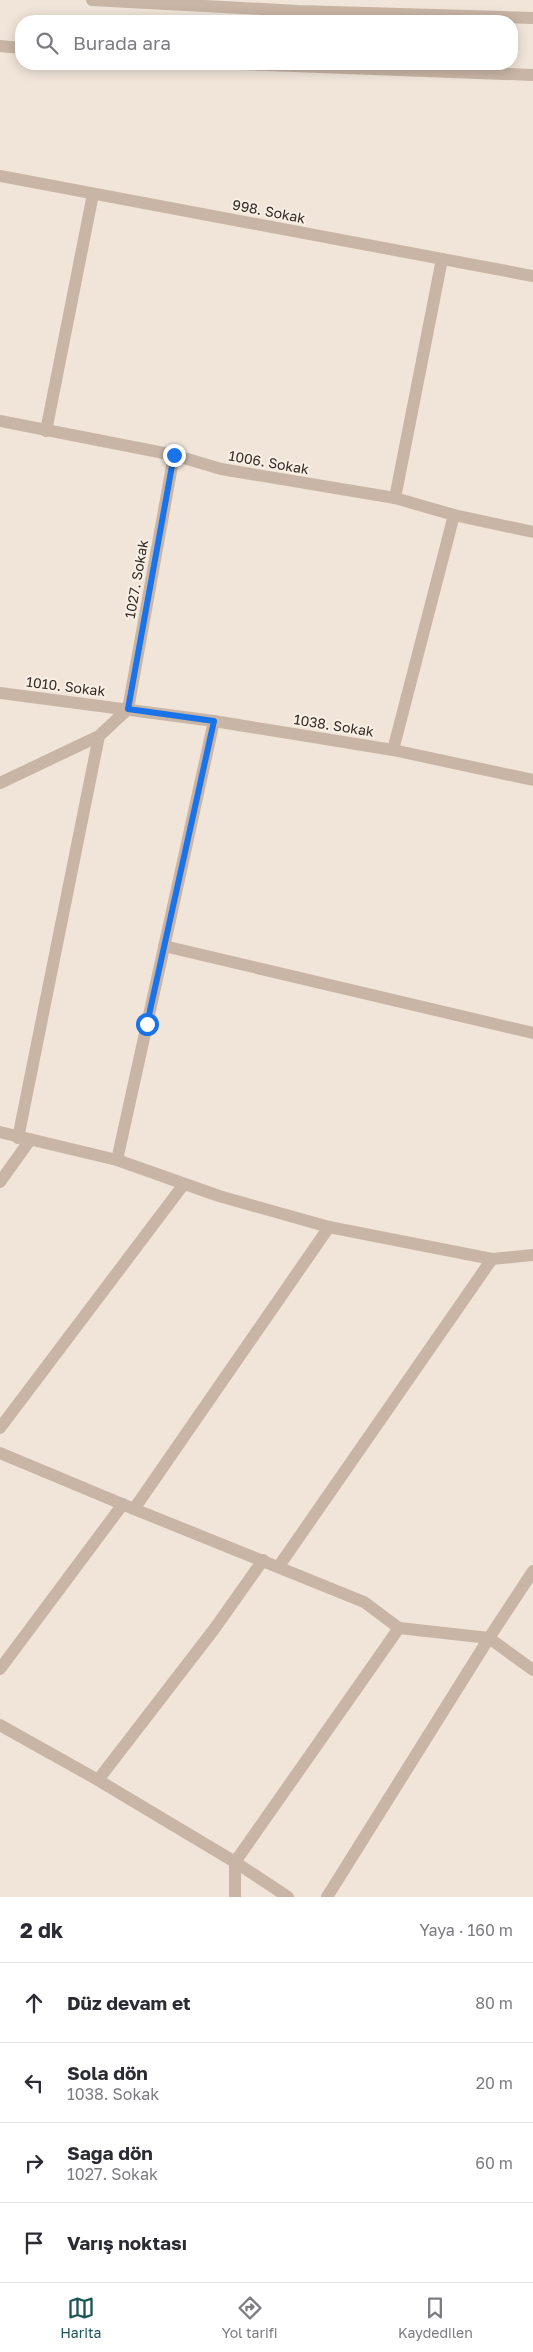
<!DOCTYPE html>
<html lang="tr">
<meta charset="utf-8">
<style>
:root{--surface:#fff;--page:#f2f2f3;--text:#2b2b33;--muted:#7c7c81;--line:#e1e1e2;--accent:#1c5557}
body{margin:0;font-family:"Golos Text",sans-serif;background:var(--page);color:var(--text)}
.stop{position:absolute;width:15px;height:15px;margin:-11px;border:4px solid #1a73e8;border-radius:50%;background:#fff}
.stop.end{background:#1a73e8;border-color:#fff;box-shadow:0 1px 5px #0008}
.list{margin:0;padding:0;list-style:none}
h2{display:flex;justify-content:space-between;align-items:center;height:65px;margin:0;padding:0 20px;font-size:21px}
h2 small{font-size:16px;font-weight:400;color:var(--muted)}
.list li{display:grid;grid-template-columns:32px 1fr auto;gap:15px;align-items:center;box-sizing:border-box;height:80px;padding:0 20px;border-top:1px solid var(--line)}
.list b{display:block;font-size:19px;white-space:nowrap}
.list p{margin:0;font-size:16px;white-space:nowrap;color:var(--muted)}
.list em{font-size:16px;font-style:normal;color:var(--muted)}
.icon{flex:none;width:28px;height:28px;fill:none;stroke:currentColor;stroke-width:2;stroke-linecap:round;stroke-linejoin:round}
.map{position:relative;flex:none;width:533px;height:1897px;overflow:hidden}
.search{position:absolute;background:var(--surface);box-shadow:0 2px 12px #0003;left:15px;right:15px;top:15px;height:55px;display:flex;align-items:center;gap:12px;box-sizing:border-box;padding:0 18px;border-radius:20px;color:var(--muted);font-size:19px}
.sheet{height:385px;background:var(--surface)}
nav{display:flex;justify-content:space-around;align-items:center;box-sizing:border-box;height:70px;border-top:1px solid var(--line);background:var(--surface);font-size:14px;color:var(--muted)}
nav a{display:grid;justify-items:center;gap:2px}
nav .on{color:var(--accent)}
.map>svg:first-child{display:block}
</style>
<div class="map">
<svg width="533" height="1897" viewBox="0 0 533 1897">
<rect width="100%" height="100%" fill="#f1e5d9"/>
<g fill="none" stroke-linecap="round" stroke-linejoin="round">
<g stroke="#c9b5a5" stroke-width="12">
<path d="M0,176L533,276"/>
<path d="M0,421L174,455L221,469L395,498L454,515L533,532"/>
<path d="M46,431L93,194"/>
<path d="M395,498L442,259"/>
<path d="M0,693L214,721L393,750L533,780"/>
<path d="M128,709L174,455"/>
<path d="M393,750L454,515"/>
<path d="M0,783L99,736L128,709"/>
<path d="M164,946L533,1033"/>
<path d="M0,1132L117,1160L219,1196L329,1227L492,1259L533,1255"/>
<path d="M18,1138L99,736"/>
<path d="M117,1160L214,721"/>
<path d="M0,1182L30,1140"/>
<path d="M0,1428L184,1184"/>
<path d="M0,1453L134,1509L329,1227"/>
<path d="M279,1566L492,1259"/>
<path d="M399,1628L489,1638L533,1670"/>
<path d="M0,1669L123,1504"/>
<path d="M0,1725L98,1780L235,1862L399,1628L364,1602L134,1509"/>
<path d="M98,1780L215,1628L263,1560"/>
<path d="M235,1862L288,1897"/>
<path d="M235,1862V1897"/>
<path d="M327,1897L489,1638L533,1571"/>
</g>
<g stroke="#c9b5a5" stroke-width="12">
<path d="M92,0L299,11L533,18"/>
<path d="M0,46L21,48"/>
<path d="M243,64L533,75"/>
</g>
</g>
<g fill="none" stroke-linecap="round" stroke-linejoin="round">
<path stroke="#1a73e8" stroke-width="6" d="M147,1024L214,721L128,709L174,455"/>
</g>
<g text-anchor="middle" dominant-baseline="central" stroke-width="4" stroke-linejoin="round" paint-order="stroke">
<g font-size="14" fill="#352b26" stroke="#f9efe5">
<text transform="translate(269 211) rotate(11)">998. Sokak</text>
<text transform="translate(269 462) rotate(10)">1006. Sokak</text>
<text transform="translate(136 579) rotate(-80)">1027. Sokak</text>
<text transform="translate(66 686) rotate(7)">1010. Sokak</text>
<text transform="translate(334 725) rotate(9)">1038. Sokak</text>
</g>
</g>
</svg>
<div class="stop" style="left:147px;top:1024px"></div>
<div class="stop end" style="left:174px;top:455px"></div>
<div class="search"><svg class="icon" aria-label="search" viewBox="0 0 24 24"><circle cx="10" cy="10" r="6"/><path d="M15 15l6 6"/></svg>Burada ara</div>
</div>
<section class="sheet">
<h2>2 dk<small>Yaya · 160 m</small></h2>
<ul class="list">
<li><svg class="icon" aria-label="ahead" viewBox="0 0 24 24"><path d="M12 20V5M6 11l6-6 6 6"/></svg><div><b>Düz devam et</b></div><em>80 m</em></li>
<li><svg class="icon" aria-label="left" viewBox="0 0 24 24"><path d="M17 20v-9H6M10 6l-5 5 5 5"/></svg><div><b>Sola dön</b><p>1038. Sokak</p></div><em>20 m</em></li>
<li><svg class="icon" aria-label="right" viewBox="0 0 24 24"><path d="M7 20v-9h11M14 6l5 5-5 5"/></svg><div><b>Sağa dön</b><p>1027. Sokak</p></div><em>60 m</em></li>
<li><svg class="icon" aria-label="arrive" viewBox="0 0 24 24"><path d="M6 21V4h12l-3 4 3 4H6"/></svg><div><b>Varış noktası</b></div></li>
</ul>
</section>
<nav>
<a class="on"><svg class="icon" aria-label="map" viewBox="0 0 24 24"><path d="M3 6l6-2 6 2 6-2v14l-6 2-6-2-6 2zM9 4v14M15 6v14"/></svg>Harita</a>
<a><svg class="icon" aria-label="directions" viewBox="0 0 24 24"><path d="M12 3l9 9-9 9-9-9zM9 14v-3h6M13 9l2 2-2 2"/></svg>Yol tarifi</a>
<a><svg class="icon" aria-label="saved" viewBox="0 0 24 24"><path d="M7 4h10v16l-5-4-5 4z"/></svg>Kaydedilen</a>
</nav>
